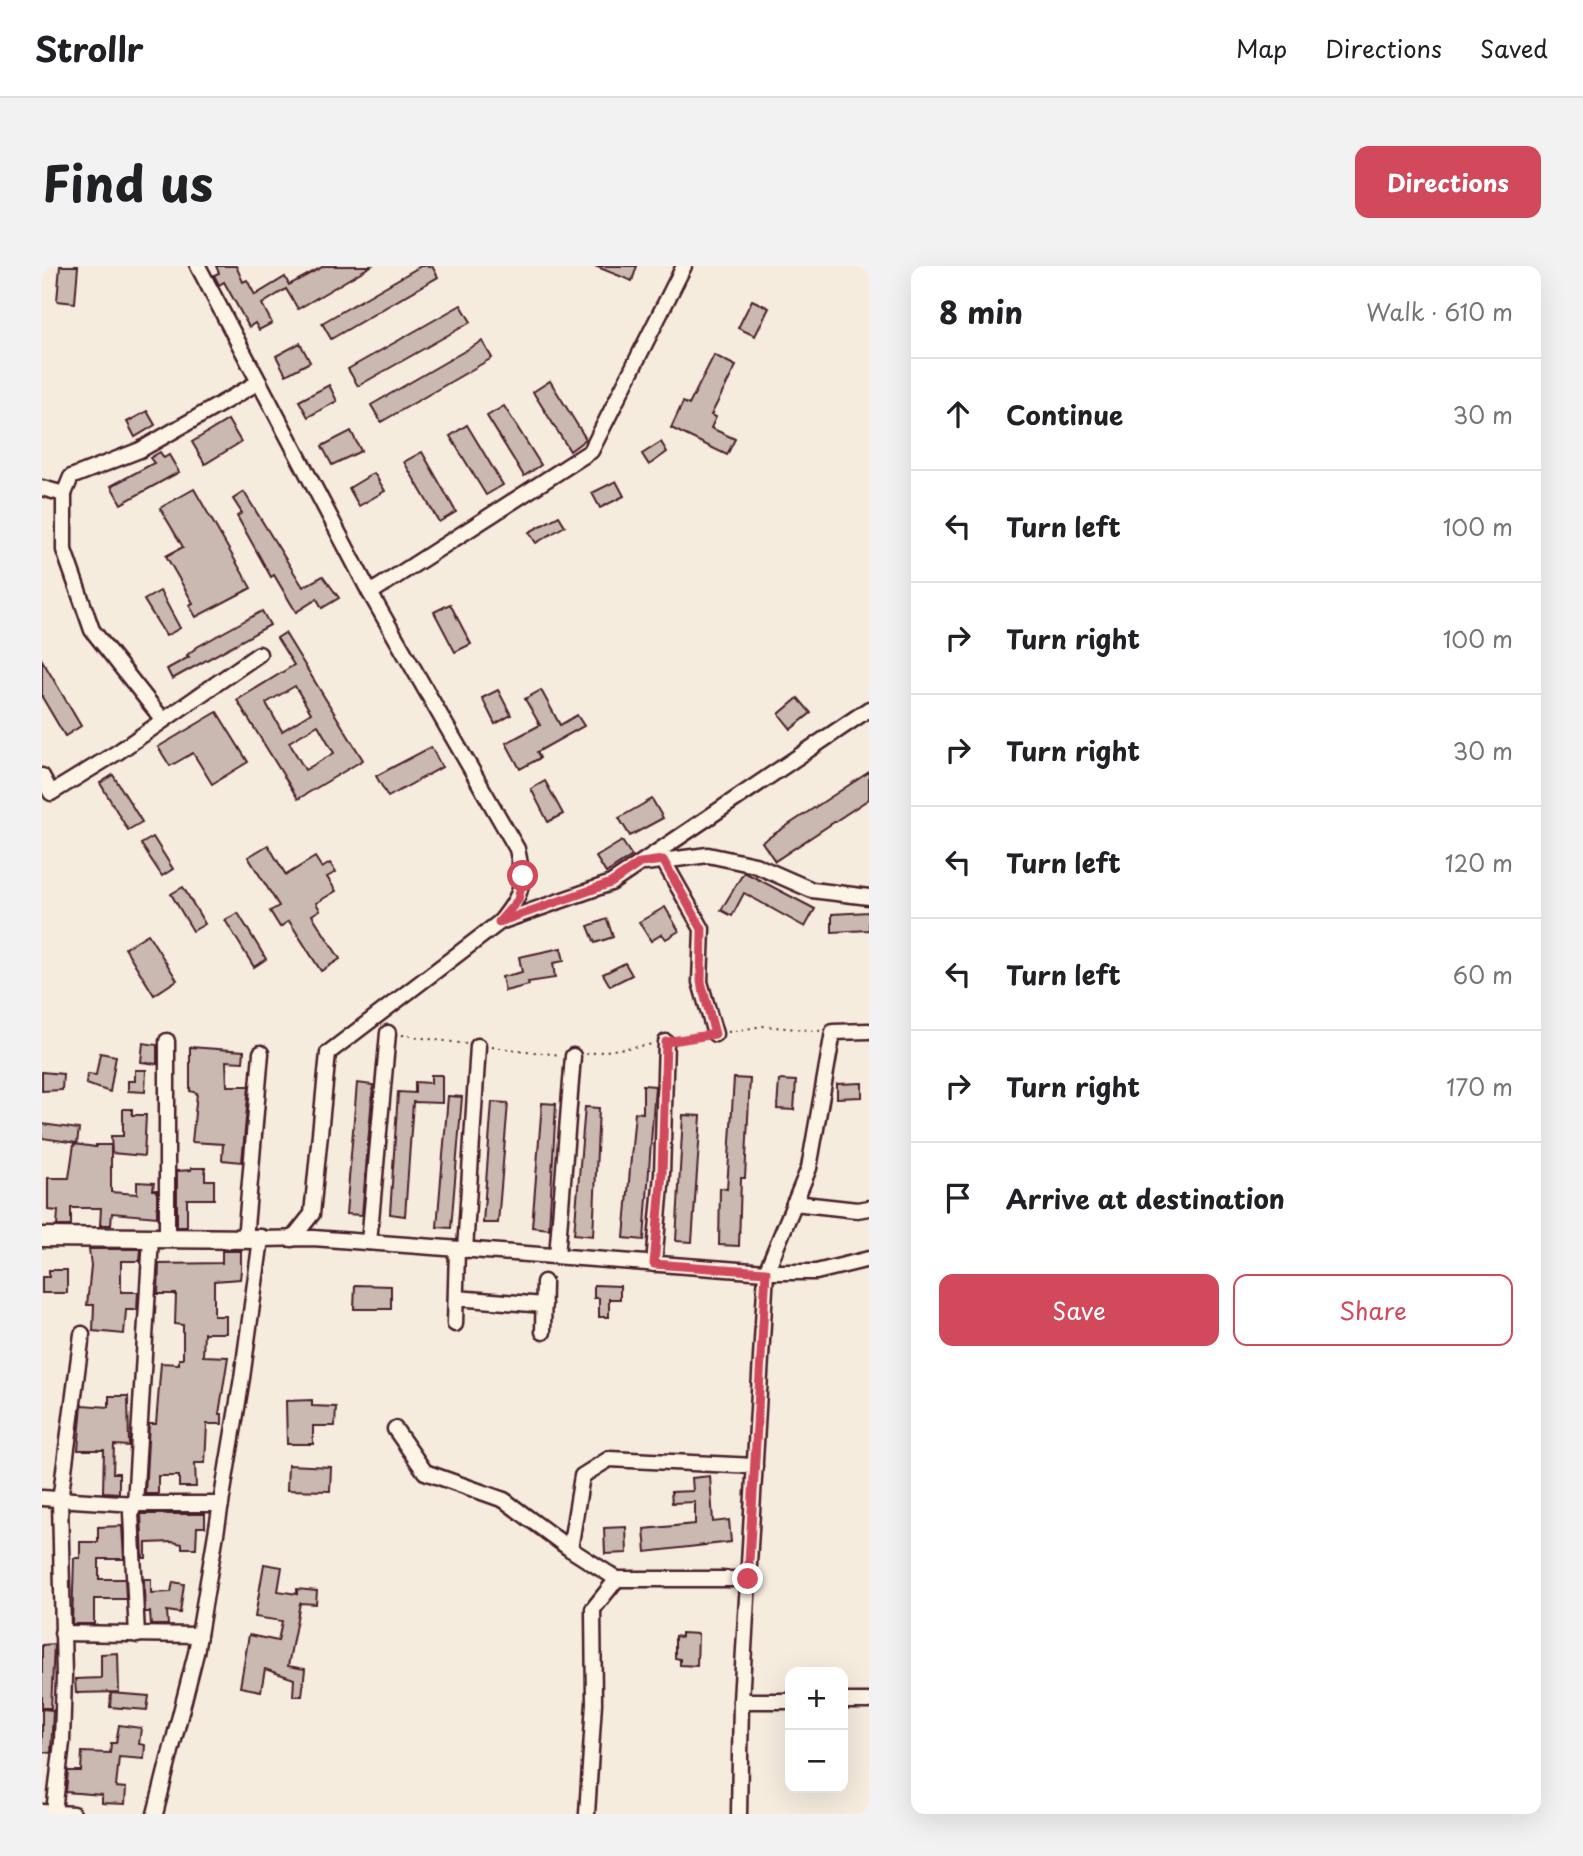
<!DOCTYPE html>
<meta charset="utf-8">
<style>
:root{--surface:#fff;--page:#f2f2f2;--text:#202124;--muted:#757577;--line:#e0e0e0;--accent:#d1495b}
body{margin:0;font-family:"Playpen Sans",sans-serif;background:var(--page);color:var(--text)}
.controls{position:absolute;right:21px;bottom:21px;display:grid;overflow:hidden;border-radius:14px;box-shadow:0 7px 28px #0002}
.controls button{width:63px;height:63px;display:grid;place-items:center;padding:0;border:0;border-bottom:2px solid var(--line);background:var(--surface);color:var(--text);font:35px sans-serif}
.stop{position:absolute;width:21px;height:21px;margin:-16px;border:5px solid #d1495b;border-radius:50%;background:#fff}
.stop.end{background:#d1495b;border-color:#fff;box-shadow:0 2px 7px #0008}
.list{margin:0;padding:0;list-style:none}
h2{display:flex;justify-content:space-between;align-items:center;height:91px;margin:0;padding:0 28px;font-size:30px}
h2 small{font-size:23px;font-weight:400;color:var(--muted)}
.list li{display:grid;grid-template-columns:46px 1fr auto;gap:21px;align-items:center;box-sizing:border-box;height:112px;padding:0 28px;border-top:2px solid var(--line)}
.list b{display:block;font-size:26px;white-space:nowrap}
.list em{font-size:23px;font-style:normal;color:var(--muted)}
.actions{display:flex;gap:14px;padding:21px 28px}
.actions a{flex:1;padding:16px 0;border:2px solid var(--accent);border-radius:14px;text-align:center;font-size:24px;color:var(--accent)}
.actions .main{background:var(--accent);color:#fff}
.icon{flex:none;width:38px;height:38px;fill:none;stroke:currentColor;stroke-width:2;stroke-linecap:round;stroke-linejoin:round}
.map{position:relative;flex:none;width:827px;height:1548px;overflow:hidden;border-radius:14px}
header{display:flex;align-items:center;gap:42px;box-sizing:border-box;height:98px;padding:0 35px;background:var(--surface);border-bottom:2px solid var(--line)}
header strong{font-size:33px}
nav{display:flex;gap:38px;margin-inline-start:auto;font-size:24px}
.intro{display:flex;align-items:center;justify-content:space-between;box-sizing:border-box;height:168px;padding:0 42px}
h1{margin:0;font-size:49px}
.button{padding:18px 32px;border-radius:14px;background:var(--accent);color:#fff;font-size:24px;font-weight:700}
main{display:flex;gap:42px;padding:0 42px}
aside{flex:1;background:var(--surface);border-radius:14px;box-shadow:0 7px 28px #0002}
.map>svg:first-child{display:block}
</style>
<header>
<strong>Strollr</strong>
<nav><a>Map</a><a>Directions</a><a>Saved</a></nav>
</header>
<div class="intro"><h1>Find us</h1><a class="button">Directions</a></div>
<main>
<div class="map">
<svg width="827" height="1548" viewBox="0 0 827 1548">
<rect width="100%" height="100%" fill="#f5ecde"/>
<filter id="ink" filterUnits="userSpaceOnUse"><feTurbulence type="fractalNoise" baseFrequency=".0143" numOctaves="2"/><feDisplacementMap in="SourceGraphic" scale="14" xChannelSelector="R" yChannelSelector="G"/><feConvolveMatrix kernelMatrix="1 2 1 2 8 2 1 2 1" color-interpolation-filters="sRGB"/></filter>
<g filter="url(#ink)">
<g fill="#cab9b1" stroke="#4a1f2b" stroke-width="2" fill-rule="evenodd">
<path d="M18,0H36L33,37L15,35Z"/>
<path d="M174,0H194L201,16L205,14L213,29L243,11L247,19L282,0H329L256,43L244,23L220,38L230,57L217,64L213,57L207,61L182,16L177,19L172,9L177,7Z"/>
<path d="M379,0H390L396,11L289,73L280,57Z"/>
<path d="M553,0H595L590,15Z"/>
<path d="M710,34L727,42L713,70L696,62Z"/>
<path d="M419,39L429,56L316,120L306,103Z"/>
<path d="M440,75L450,92L339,156L329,139Z"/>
<path d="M258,77L268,96L244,109L234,90Z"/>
<path d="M672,89L694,100L669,149L674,151L669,162L693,173L685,189L629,162L641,136L647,139Z"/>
<path d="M508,115L544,173L528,185L491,126Z"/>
<path d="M287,119L295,135L266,151L257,135Z"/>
<path d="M462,140L499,199L482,210L445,150Z"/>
<path d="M105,145L113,159L93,171L85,156Z"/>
<path d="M186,154L199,176L163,198L150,176Z"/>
<path d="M425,159L461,219L444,229L408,170Z"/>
<path d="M309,165L319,185L290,199L280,180Z"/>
<path d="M619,176L625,186L607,199L600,188Z"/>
<path d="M118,186L122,192L127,189L137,206L79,238L69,220L112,197L108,192Z"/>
<path d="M380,186L414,246L397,256L362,196Z"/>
<path d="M332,207L343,225L317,240L307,222Z"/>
<path d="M574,215L582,230L558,242L550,227Z"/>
<path d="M152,223L209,322L154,351L147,339L151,337L124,290L141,281L118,242Z"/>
<path d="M202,226L261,321L281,310L297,332L280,342L275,333L254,346L232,309L229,311L195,250L200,247L191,233Z"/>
<path d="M517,250L523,260L494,277L487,266Z"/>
<path d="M118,325L138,362L124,370L102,334Z"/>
<path d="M408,338L429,378L413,386L392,346Z"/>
<path d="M220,345L228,359L130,413L125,403L147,391L145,389L155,381Z"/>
<path d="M243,367L321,494L256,533L195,434L252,399L235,372ZM253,420L269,447L240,465L224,437ZM276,459L292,487L263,504L247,476Z"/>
<path d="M0,394L39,460L23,470L0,431Z"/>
<path d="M456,424L469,449L453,458L440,432Z"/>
<path d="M499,424L518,459L535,449L542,460L495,486L498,492L478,503L464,477L498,459L483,433Z"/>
<path d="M756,432L769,447L749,463L737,448Z"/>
<path d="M175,446L206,496L170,518L151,487L128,500L116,481Z"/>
<path d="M389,481L400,501L346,531L334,510Z"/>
<path d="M827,506V533L733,595L720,576Z"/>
<path d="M71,509L100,556L86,564L58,517Z"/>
<path d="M503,515L521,548L506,556L489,523Z"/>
<path d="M610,533L621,552L588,570L577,552Z"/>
<path d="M111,571L131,603L120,610L99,578Z"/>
<path d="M580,575L590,590L564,607L554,591Z"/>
<path d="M226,579L244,609L273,591L280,602L288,597L294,606L285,611L294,625L274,637L278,644L270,649L298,693L279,705L247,655L238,661L228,645L237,640L206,591Z"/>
<path d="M702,606L773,643L763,661L702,627L690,650L679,644Z"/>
<path d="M141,621L163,658L151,665L129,628Z"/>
<path d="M623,641L637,665L624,673L620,668L609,675L597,656Z"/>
<path d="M827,646V664L790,666V648Z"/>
<path d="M196,647L224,693L212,701L183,654Z"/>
<path d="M565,653L571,671L553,677L546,660Z"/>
<path d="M106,668L135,714L112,729L83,682Z"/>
<path d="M519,682L522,695L511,697L513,712L486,716L487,719L463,725L460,711L480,706L477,691Z"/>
<path d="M583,697L590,709L568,720L561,708Z"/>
<path d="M101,777L115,779V798L99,796Z"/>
<path d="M148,781L202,785L201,796L184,795L185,820H207L200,896L180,894L181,878L150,876L155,827L148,825Z"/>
<path d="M58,787L74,790L68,826L44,818L45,808L54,809Z"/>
<path d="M93,804H104L103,826L86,825V815H93Z"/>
<path d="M0,806L21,808L20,824L0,825Z"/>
<path d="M389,809H400V837L371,836L363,950L348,948L356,826L373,827V816L389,817Z"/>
<path d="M692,812L708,813L703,912H699L697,980L677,979L678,922L685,923Z"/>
<path d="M737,814L754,815L752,844L735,843Z"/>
<path d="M315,817L331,819L320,949L304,948Z"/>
<path d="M820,817V831L795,832V818Z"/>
<path d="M601,819L613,820L602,974L582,972L593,846L601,847Z"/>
<path d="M406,830L420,831L409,962L395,961Z"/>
<path d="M450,836L466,837L456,957H441Z"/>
<path d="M500,837L514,838L507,963L490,961Z"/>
<path d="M543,841L557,842L551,970L532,968Z"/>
<path d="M81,843H90V849H104L102,890L70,887L69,870H81Z"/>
<path d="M641,849L659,850L650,976L634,975Z"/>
<path d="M0,858L37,863L35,877L0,872Z"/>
<path d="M32,878L54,881V879H69V926L95,928V916L112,917L111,924H115V951L70,947L69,959H58L59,942H29V960H15L16,945L6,944V912H27Z"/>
<path d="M149,902H163V914H172V933H145V961H135V905L149,904Z"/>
<path d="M47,983H99L98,995H79V1026H96L95,1044H84L82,1068L51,1065L52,1039H45L49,1000Z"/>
<path d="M180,985H199V1004L198,1013L172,1015V1050H184V1067H162L161,1090L186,1091L177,1148H180V1158H165L163,1197H153L154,1221H137V1210H116V1228H103L107,1158H114L119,1097L137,1098V1093H141V1059L133,1058L134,1028H116L117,998L180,997Z"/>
<path d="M7,1004H25V1027H0V1011H7Z"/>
<path d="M313,1019L349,1020V1043H312Z"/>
<path d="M552,1019L578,1020V1033H567V1051H557V1032H552Z"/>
<path d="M67,1130H86L87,1180L72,1179L71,1207H77V1227L61,1226L62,1184H36L40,1139L67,1141Z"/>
<path d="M270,1134V1140L294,1141L293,1160H271V1178H245L244,1135Z"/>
<path d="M246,1199L289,1201L288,1225L245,1224Z"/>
<path d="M668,1210L671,1256L687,1254L689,1276L604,1286L602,1263L653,1258V1236L630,1237L629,1226L651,1225L650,1212Z"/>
<path d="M99,1248H163V1261H155L154,1282H140V1278L131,1276L104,1277V1292H101Z"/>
<path d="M80,1260L82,1293H57V1313H83L84,1333H52V1358H30L32,1292H38V1276H56V1261Z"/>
<path d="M584,1261L585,1287L563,1288L562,1262Z"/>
<path d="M222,1298L240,1301L236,1325L255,1328V1323L275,1325L274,1338L258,1337L246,1400L263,1403L260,1430H251L252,1413L223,1403L219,1425L198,1421L207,1369L236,1375L240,1355L213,1351Z"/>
<path d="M102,1313H109V1327L129,1326L131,1316L142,1318L138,1347L125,1345L126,1359H109L108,1346H103Z"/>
<path d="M639,1367L656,1368L655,1400L638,1399V1393L633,1392V1370L639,1371Z"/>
<path d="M12,1378L9,1442H0V1379Z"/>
<path d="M76,1387L77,1426L34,1427L33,1413L59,1412V1388Z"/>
<path d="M69,1427L107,1430L105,1444L68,1441Z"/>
<path d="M0,1443L11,1444L9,1487L0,1486Z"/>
<path d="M77,1459L99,1462L97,1478L103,1479L102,1493L77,1491L74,1521L84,1522L83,1538L60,1537V1529L24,1526L26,1505H39L40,1486L68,1487L69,1477H74Z"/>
</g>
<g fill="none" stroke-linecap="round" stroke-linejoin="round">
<g stroke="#4a1f2b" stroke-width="19">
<g id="minor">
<path d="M156,0L328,327L475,583C483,619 481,628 458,656L286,787L270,948L250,973"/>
<path d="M0,222L22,228L29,211L98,184L217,116"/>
<path d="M22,228V284L50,364L121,454"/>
<path d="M328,327L549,185L642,0"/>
<path d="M0,510L9,527L76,486L217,388"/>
<path d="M621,594L660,663L658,716L673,768"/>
<path d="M603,597L666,589L713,599L770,624L827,631"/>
<path d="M458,656L569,617L827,443"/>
<path d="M752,937L815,944L827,942"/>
<path d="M125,972V775"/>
<path d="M203,973L219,787"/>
<path d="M327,976L346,767"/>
<path d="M423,984L436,780"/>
<path d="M515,990L531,790"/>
<path d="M612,998L620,908L624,776"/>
<path d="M414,1032L502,1039"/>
<path d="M413,1058L415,983"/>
<path d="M501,1066L502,1016"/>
<path d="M353,1163L383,1206L462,1234L528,1283L575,1313H706"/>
<path d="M0,1232L93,1238H179"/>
<path d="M528,1283L540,1210L567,1193L713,1200"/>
<path d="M20,1367L157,1369"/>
<path d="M95,1369L89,1247L93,1238L109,972"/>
<path d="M699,1435H748"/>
<path d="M801,1435H827"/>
<path d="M0,1546L31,1548"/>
<path d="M12,1546L20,1476L22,1410L18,1235L40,1068"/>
<path d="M113,1548L154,1387L200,1112L219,973L271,972L724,1006H774L827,993"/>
<path d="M545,1548L552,1437L551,1343L575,1313"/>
<path d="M697,1548L699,1435L724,1006L767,902L791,766L827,765"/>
</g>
</g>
<g stroke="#4a1f2b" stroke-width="23">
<path id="major" d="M0,971L219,973"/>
</g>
<g stroke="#4a1f2b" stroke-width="2" stroke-dasharray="2 5" stroke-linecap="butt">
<path d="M686,766L721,760L778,765"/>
<path d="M360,769L424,778"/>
<path d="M638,774L660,771"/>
<path d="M450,781L518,789"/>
<path d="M544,788L611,778"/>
</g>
<use href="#minor" stroke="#fcf5e5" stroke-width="14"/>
<use href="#major" stroke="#fcf5e5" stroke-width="18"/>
</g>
</g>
<g fill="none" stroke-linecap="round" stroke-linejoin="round" filter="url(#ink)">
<path stroke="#d1495b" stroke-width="9" d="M481,610L476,634L457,656L569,617L598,597L621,594L660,663L659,716L673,768L624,776L620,908L612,998L724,1006L706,1313"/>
</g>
</svg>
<div class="controls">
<button>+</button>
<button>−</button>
</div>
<div class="stop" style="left:481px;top:610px"></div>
<div class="stop end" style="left:706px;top:1313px"></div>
</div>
<aside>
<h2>8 min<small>Walk · 610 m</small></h2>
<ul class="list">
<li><svg class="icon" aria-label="ahead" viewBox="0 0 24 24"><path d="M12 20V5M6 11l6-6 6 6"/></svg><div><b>Continue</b></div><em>30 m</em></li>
<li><svg class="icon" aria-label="left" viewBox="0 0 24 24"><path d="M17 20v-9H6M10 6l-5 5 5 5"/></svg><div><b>Turn left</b></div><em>100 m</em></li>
<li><svg class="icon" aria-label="right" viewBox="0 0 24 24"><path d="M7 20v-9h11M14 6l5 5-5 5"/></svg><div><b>Turn right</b></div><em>100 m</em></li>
<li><svg class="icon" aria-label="right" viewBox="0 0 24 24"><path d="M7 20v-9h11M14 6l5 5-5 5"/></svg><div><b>Turn right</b></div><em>30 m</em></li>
<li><svg class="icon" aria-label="left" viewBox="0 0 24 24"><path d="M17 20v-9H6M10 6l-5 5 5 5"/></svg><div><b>Turn left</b></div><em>120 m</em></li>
<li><svg class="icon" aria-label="left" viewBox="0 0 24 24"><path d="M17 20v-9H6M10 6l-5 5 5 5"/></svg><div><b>Turn left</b></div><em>60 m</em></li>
<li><svg class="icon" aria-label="right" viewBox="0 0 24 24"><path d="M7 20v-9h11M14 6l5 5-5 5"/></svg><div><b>Turn right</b></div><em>170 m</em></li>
<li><svg class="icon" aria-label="arrive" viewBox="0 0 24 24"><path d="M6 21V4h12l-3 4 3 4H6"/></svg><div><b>Arrive at destination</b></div></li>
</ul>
<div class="actions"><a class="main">Save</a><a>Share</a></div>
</aside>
</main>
